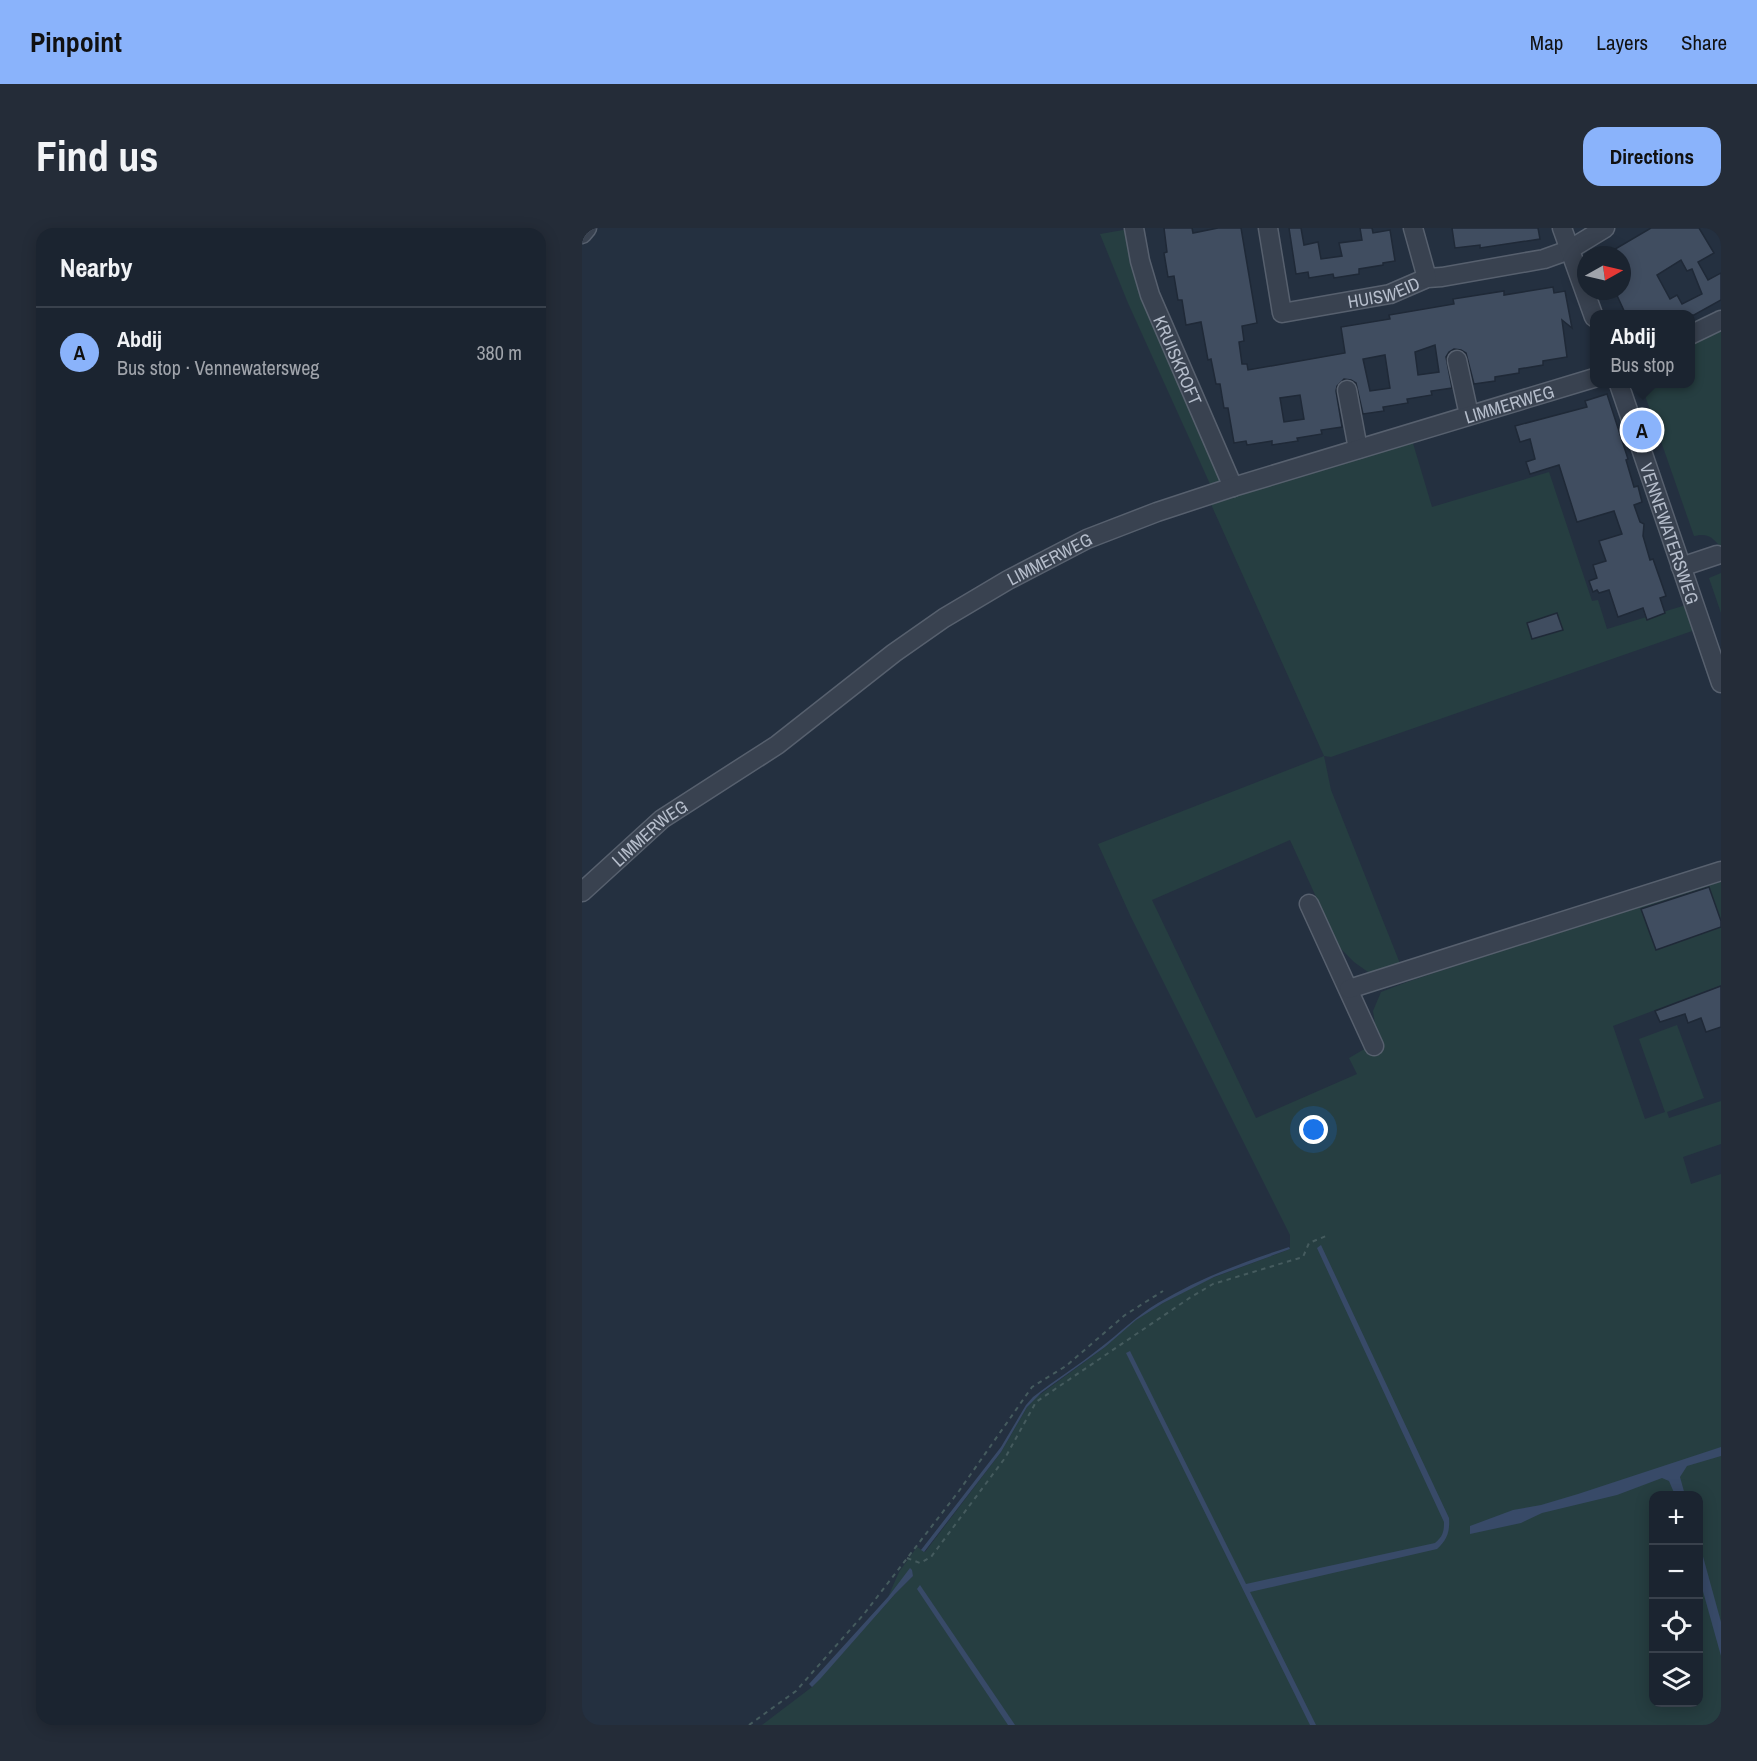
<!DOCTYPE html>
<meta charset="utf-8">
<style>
:root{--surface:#1b2430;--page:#242c38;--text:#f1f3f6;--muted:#a0a4ab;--line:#39414c;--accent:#8ab3fb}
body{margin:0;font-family:"Archivo Narrow",sans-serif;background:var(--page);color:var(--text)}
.controls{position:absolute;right:18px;bottom:18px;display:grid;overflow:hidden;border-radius:12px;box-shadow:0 3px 15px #0003}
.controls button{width:54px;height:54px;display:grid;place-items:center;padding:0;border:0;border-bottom:2px solid var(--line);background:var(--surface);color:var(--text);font:30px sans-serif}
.compass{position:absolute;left:995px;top:18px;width:54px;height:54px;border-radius:50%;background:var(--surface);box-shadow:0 3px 15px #0003;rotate:82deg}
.you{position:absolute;left:732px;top:902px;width:21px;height:21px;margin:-15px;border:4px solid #fff;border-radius:50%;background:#1a73e8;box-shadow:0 0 0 9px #1a73e833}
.badge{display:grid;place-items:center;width:39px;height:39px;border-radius:50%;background:var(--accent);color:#111;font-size:20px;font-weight:700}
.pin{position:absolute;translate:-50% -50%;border:3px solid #fff;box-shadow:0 2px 6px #0006}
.popup{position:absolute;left:1008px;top:82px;width:105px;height:78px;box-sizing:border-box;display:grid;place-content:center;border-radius:12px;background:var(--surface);filter:drop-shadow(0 2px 4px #0005);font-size:20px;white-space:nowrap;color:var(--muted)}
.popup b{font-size:22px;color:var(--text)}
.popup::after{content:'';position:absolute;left:50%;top:100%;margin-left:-12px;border:12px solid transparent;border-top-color:var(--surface)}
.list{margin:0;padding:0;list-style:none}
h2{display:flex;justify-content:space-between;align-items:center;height:78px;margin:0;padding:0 24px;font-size:26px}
h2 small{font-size:20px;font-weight:400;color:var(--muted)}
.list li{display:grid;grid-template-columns:39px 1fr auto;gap:18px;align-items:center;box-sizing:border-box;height:90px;padding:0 24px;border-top:2px solid var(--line)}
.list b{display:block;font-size:22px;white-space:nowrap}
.list p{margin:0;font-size:20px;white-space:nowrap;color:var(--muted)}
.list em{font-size:20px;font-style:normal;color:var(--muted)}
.icon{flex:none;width:33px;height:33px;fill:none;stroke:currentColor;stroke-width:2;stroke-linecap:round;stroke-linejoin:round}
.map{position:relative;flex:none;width:1139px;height:1497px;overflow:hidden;border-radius:18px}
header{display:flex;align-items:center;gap:36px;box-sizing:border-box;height:84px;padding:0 30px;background:var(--accent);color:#111}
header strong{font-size:28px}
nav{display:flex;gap:33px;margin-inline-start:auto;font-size:21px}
.intro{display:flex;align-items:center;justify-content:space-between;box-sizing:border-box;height:144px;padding:0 36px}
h1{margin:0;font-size:42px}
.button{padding:15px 27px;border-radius:18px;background:var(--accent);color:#111;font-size:21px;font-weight:700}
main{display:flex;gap:36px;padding:0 36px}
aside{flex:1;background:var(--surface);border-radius:18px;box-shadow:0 3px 15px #0003}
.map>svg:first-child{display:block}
</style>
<header>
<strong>Pinpoint</strong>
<nav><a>Map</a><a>Layers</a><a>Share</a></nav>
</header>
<div class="intro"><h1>Find us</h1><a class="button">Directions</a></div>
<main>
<aside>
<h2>Nearby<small></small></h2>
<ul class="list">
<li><span class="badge">A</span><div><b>Abdij</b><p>Bus stop · Vennewatersweg</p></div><em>380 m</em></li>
</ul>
</aside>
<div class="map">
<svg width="1139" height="1497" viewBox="0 0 1139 1497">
<rect width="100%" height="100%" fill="#243040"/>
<g fill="#263e41" fill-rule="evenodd">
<path d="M547,1L640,252L628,256L546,75L518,6Z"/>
<path d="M1139,98V317H1137C1129,308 1125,305 1112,308L1059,156H1108V113Z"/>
<path d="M830,212L850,279L967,244L1010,373L1016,372L1025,401L1104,377L1113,402L749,529L742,528L749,562L819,738L799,747L786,744L772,734L757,719L708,612L570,672L674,890L775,846L767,830L791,816L793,796L791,783L799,764L825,754L1139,650V757L1031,798L1063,891L1083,884L1057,811L1095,797L1122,870L1085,884L1087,890L1139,873V916L1101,929L1109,956L1139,946V1497H180L230,1459L313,1366L331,1348L328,1341L306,1369L317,1344L335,1319L343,1324L419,1224L445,1179L452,1171L523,1119L553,1092L581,1075L622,1053L708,1021V1007L548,687L516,616L742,528L628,274ZM1072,1268H1116V1474H1072Z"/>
<path d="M1139,345V385L1127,350Z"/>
</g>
<g fill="#384a68">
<path d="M739,1017L867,1290C868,1304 865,1312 855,1321L668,1364L734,1497H728L544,1125L548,1123L664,1356L853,1315C861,1308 862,1304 862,1294L735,1020Z"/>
<path d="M707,1019L708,1021L632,1049L581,1075L554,1092L523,1119L459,1165L445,1179L419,1224L342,1324L339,1322L419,1219L444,1177L451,1169C473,1152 497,1137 518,1120C538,1105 554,1088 576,1075C618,1050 661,1034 707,1019Z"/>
<path d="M1139,1219V1228L1105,1238L1098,1249L1103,1267H1093L1087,1253L1080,1250L1035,1267L960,1285L939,1295L888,1306V1298L931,1282L959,1277L996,1266Z"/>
<path d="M1117,1314L1139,1394V1428L1117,1349Z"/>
<path d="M328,1340L330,1342L331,1348L313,1366L239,1450L230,1459L227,1456L306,1369Z"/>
<path d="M338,1357L433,1497H426L335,1361Z"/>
</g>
<g fill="#404d60" stroke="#1f2937" stroke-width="1.5" fill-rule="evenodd">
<path d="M582,0H610L611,5L636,0H659L675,95L660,98L662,113L657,114L660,136H665L666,142L763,125L759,99L808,91L807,87L872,76L871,71L922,63V67L971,59L972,65L983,63L990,100L980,92L985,129L961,133V137L937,141V145L913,149V153L892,156L884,125L879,122L872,121L867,124L864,129L870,160L849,163L850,167L825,171L826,175L801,179L802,183L781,186L774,155L769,152L762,151L755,158L754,163L760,199L739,202L740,206L715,210L716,213L690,217V213L665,217L664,213L652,215L646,180H642L638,156H634L629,131L626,132L619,94L604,97L600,72H596L592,48L586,49L582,25L585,24ZM853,117L857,144L836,147L833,124ZM803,127L808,160L788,163L781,131ZM718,167L722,191L702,194L698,170Z"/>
<path d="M707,0H719L722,17L736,14L739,31L760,28L757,15L780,12L778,0H790L791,5L808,2L813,33L801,35V37L777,41V46L752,50L751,46L727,50L726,44L714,46Z"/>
<path d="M870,0H956L958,11L898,20V17L873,20Z"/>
<path d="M1069,0H1117L1132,25L1116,34L1126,52L1139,45V72L1112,87H1044L1033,63H1040V27H1023ZM1099,32L1105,43L1110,41L1120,66L1100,76L1095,67L1088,71L1075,47Z"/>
<path d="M1025,166L1046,231L1044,232L1052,259L1056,258L1060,274L1052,277L1058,294L1062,296L1061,308L1068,332L1071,331L1084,368L1078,370L1083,385L1065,392L1061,380L1036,389L1027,362L1017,365L1015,362L1011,364L1007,353L1015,350L1011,337L1024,333L1017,313L1040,306L1032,283L995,294L977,237L948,246L944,234L953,231L948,211L938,214L933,198L1005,179L1003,173Z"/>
<path d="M975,385L981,402L950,411L945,395Z"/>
<path d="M1127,659L1139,693V699L1074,722L1059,681Z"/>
<path d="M1139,758V799L1124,804L1119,790L1106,795L1103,786L1078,794L1073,783Z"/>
</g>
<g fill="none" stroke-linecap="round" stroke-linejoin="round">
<g stroke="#57606e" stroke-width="21">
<g id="minor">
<path id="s1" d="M552,0L558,33L568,67L651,259"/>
<path id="s2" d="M686,0L700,85L808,66L845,50L860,49L962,31L987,22L1023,0"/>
<path d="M831,0L845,50"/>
<path d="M980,0L1012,89"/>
<path d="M0,6L5,0"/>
<path d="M1108,107L1139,92"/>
<path d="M875,132L887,187"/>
<path id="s3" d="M1037,156L1139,455"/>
<path d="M765,162L776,221"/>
<path d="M1099,339L1135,327"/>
<path id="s4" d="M0,664L80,591L195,517L312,425L362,390L426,352L505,311L575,284L651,259L1012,150"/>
<path d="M727,676L792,818"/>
<path d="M767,761L1139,643"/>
</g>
</g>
<g stroke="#455b5e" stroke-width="2" stroke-dasharray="4.5 4.5" stroke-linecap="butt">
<path d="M325,1330L338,1335L349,1329L423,1230L454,1174L609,1069L631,1056L721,1029L727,1015L744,1008"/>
<path d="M167,1497L214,1463L282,1386L377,1263L450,1159L484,1138L543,1087L581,1063"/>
</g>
<use href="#minor" stroke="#394250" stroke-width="18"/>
</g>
<g text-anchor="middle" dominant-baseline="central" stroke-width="4.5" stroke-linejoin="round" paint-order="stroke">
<g font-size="18" fill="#b5bdcb" stroke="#1d2735">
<text stroke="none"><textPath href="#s2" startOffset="190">HUISWEID</textPath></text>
<text stroke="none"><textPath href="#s1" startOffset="140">KRUISKROFT</textPath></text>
<text stroke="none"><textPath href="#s4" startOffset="1062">LIMMERWEG</textPath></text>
<text stroke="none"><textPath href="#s3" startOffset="158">VENNEWATERSWEG</textPath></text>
<text stroke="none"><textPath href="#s4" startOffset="576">LIMMERWEG</textPath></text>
<text stroke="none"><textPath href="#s4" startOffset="90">LIMMERWEG</textPath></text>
</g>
</g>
</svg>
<div class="controls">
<button>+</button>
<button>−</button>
<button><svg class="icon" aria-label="locate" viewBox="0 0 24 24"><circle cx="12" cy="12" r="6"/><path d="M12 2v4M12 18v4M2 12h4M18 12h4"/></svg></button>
<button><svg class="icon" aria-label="layers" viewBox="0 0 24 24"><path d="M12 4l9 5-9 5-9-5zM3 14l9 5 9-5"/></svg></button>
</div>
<svg class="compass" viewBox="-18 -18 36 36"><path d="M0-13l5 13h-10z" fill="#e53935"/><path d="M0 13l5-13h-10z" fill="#a0a4ab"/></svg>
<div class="you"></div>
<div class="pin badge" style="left:1060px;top:202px">A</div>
<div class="popup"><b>Abdij</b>Bus stop</div>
</div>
</main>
